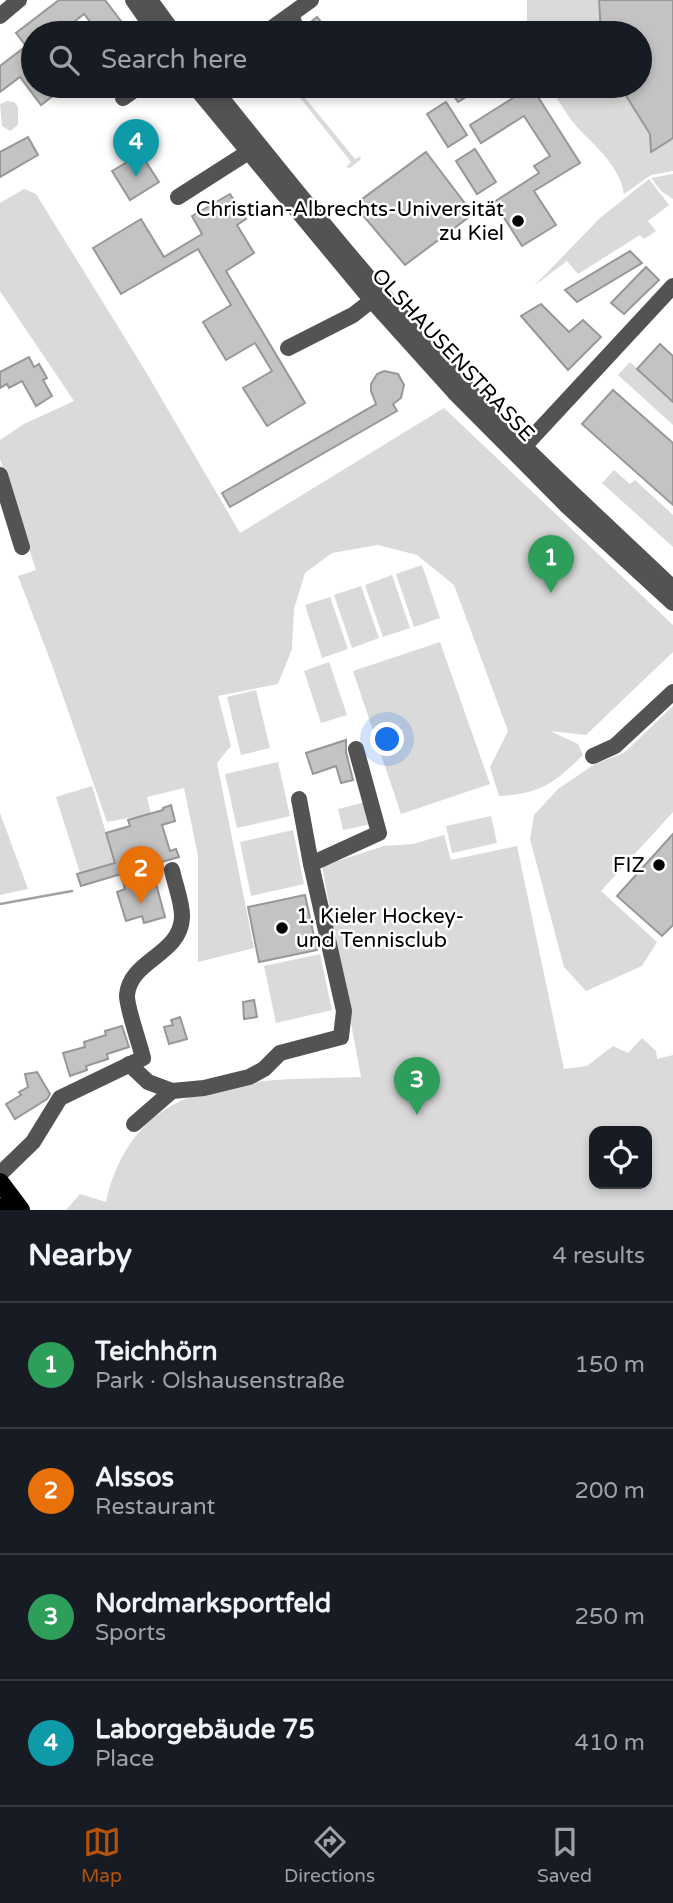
<!DOCTYPE html>
<meta charset="utf-8">
<style>
:root{--surface:#171b24;--page:#20242c;--text:#f1f3f6;--muted:#9ea1a6;--line:#363941;--accent:#b45309}
body{margin:0;font-family:"Varela Round",sans-serif;background:var(--page);color:var(--text)}
.controls{position:absolute;right:21px;bottom:21px;display:grid;overflow:hidden;border-radius:14px;box-shadow:0 4px 10px #0003}
.controls button{width:63px;height:63px;display:grid;place-items:center;padding:0;border:0;border-bottom:2px solid var(--line);background:var(--surface);color:var(--text);font:35px sans-serif}
.you{position:absolute;left:388px;top:740px;width:24px;height:24px;margin:-18px;border:5px solid #fff;border-radius:50%;background:#1a73e8;box-shadow:0 0 0 10px #1a73e833}
.badge{display:grid;place-items:center;width:46px;height:46px;border-radius:50%;background:var(--accent);color:#fff;font-size:23px;font-weight:700}
.pin{position:absolute;translate:-50% -58px;filter:drop-shadow(0 2px 4px #0008)}
.pin::after{content:'';position:absolute;top:37px;width:24px;height:21px;background:inherit;clip-path:polygon(0 0,100% 0,50% 100%)}
.list{margin:0;padding:0;list-style:none}
h2{display:flex;justify-content:space-between;align-items:center;height:91px;margin:0;padding:0 28px;font-size:30px}
h2 small{font-size:23px;font-weight:400;color:var(--muted)}
.list li{display:grid;grid-template-columns:46px 1fr auto;gap:21px;align-items:center;box-sizing:border-box;height:126px;padding:0 28px;border-top:2px solid var(--line)}
.list b{display:block;font-size:26px;white-space:nowrap}
.list p{margin:0;font-size:23px;white-space:nowrap;color:var(--muted)}
.list em{font-size:23px;font-style:normal;color:var(--muted)}
.icon{flex:none;width:38px;height:38px;fill:none;stroke:currentColor;stroke-width:2;stroke-linecap:round;stroke-linejoin:round}
.map{position:relative;flex:none;width:673px;height:1210px;overflow:hidden}
.search{position:absolute;background:var(--surface);box-shadow:0 4px 10px #0003;left:21px;right:21px;top:21px;height:77px;display:flex;align-items:center;gap:18px;box-sizing:border-box;padding:0 24px;border-radius:38px;color:var(--muted);font-size:26px}
.sheet{height:595px;background:var(--surface)}
nav{display:flex;justify-content:space-around;align-items:center;box-sizing:border-box;height:98px;border-top:2px solid var(--line);background:var(--surface);font-size:19px;color:var(--muted)}
nav a{display:grid;justify-items:center;gap:4px}
nav .on{color:var(--accent)}
.map>svg:first-child{display:block}
</style>
<div class="map">
<svg width="673" height="1210" viewBox="0 0 673 1210">
<rect width="100%" height="100%" fill="#fff"/>
<g fill="#dadada" fill-rule="evenodd">
<path d="M527,0H598L601,33H527Z"/>
<path d="M291,86H298L297,88L355,159L361,156L360,160L350,168L346,167L351,162L294,90L288,94L287,89Z"/>
<path d="M548,86H620L653,138L650,140L651,152L673,138V171L651,175L624,194C620,166 595,146 577,127C566,115 559,99 548,86Z"/>
<path d="M7,101L14,102L18,107V125L10,131L2,126L0,104Z"/>
<path d="M673,174V199L661,191L651,178Z"/>
<path d="M649,179L669,205L648,221L656,231L644,239L640,235L578,274L567,261L534,286L600,218Z"/>
<path d="M24,189L36,194L143,367L240,533L444,408L673,625V652L586,735L550,731L578,744L583,755C555,783 540,794 499,796L490,767L508,731L454,585L417,555L378,545L332,553L305,573L294,609L292,649L278,684L218,696L231,746L217,763L254,948L198,962V856L184,788L147,797L151,814L107,822L52,665L18,576L36,570L0,459V440L24,424L74,401L0,291V203Z"/>
<path d="M630,362L673,402V425L618,375Z"/>
<path d="M614,470L630,484L635,480L673,515V547L602,483Z"/>
<path d="M422,565L440,618L414,627L396,574Z"/>
<path d="M392,575L410,628L383,637L365,585Z"/>
<path d="M361,586L379,638L352,648L334,595Z"/>
<path d="M330,597L348,649L322,658L305,605Z"/>
<path d="M440,642L490,784L401,814L353,671Z"/>
<path d="M329,662L347,715L321,723L304,671Z"/>
<path d="M256,690L270,748L241,755L227,697Z"/>
<path d="M673,706V812L601,891L657,942L642,966L586,991L564,967L530,839L534,815L558,789L595,764L624,753Z"/>
<path d="M278,762L290,816L237,828L225,774Z"/>
<path d="M92,786L115,863L80,873L56,797Z"/>
<path d="M365,802L371,824L343,830L338,809Z"/>
<path d="M0,813L28,889L0,895Z"/>
<path d="M491,816L497,843L452,853L446,826Z"/>
<path d="M293,830L304,884L251,896L240,842Z"/>
<path d="M444,835L451,860L517,846L564,1069L587,1066L613,1046L628,1053L642,1038L656,1051L657,1059L673,1055V1210H66L80,1194L106,1202C136,1071 253,1081 361,1077L322,866L384,846L413,844ZM594,1131H647V1184H594Z"/>
<path d="M320,954L332,1010L276,1023L264,966Z"/>
</g>
<g fill="none" stroke-linecap="round" stroke-linejoin="round">
<path stroke="#a1a1a1" stroke-width="2.5" d="M0,904L72,891"/>
</g>
<g fill="#c3c3c3" stroke="#979797" stroke-width="2">
<path d="M59,0H105L130,33H99L84,14L60,33H33V86H54L58,92L41,105L20,77L0,92V66L26,46L16,33Z"/>
<path d="M599,0H673V138L651,152L650,134L620,86H640V33H601Z"/>
<path d="M317,17L330,33H311L306,26Z"/>
<path d="M447,86H484L458,102Z"/>
<path d="M505,86H531L580,163L534,191L556,225L522,246L494,202L539,173L534,166L550,156L524,116L481,143L470,125L513,98Z"/>
<path d="M446,102L467,135L448,147L427,114Z"/>
<path d="M28,137L38,155L0,177V152Z"/>
<path d="M475,149L496,182L477,194L456,161Z"/>
<path d="M426,152L473,214L405,265L354,205Z"/>
<path d="M141,154L159,182L130,200L112,171Z"/>
<path d="M230,194L246,219L237,225L254,253L226,271L305,403L267,426L243,388L272,371L255,343L226,360L203,322L231,305L198,249L121,294L93,248L141,219L164,257L202,234L192,216Z"/>
<path d="M630,251L642,263L577,302L565,290Z"/>
<path d="M646,267L659,280L624,314L611,303Z"/>
<path d="M541,304L569,332L583,320L601,337L568,370L521,316Z"/>
<path d="M660,344L673,356V402L637,369Z"/>
<path d="M29,357L34,367L39,364L47,378L43,380L52,396L36,406L22,381L9,388L7,384L0,388V372Z"/>
<path d="M384,371L398,374L404,385L401,398L393,404L397,411L230,507L222,493L376,404L371,391V384L377,374Z"/>
<path d="M613,390L673,443V505L582,424Z"/>
<path d="M346,740V752L353,780L341,783L336,766L313,774L306,753Z"/>
<path d="M171,805L175,821L162,825L170,851L176,849L179,857L151,865L165,917L144,923L142,916L126,921L117,892L125,889L121,874L81,886L77,874L115,863L106,833L130,826L128,820L163,810V808Z"/>
<path d="M673,834V925L662,936L617,896Z"/>
<path d="M305,895L317,950L259,962L248,907Z"/>
<path d="M254,1000L257,1017L244,1019L243,1002Z"/>
<path d="M180,1017L187,1039L169,1044L164,1027L173,1025L171,1020Z"/>
<path d="M122,1026L129,1047L107,1054L108,1059L86,1066L87,1070L70,1076L63,1053L85,1047L84,1042L106,1035L105,1031Z"/>
<path d="M37,1072L50,1094L47,1099L15,1119L6,1104L21,1095L19,1092L28,1087L25,1074Z"/>
</g>
<g fill="none" stroke-linecap="round" stroke-linejoin="round">
<g stroke="#535353" stroke-width="16">
<path d="M133,0L156,33"/>
<path d="M150,0L174,33"/>
<path d="M291,15L298,33"/>
<path d="M0,16L19,0"/>
<path d="M265,33L311,0"/>
<path d="M194,86L372,301L454,392L566,505L673,603"/>
<path d="M212,86C296,191 381,297 474,395C537,462 606,524 673,588"/>
<path d="M123,98L140,86"/>
<path d="M178,197L250,151"/>
<path d="M288,348L353,315L380,294"/>
<path d="M518,453L673,286"/>
<path d="M0,475L22,547"/>
<path d="M593,756L615,746L673,692"/>
<path d="M299,799L311,864"/>
<path d="M129,1064L148,1082L172,1091L204,1088L249,1077L264,1069L280,1053L341,1037L344,1011L311,864L379,833L356,749"/>
<path d="M134,1124L172,1091"/>
<path d="M0,1174L33,1142L60,1098L143,1058C140,1044 126,1006 127,995C130,960 180,955 182,918C183,904 175,885 172,870"/>
</g>
<g stroke="#000" stroke-width="18">
<path d="M0,1182L21,1210"/>
<path d="M0,1207L2,1210"/>
</g>
</g>
<g fill="#000" stroke="#fff" stroke-width="2.5">
<circle cx="518" cy="221" r="7"/>
<circle cx="659" cy="865" r="7"/>
<circle cx="282" cy="928" r="7"/>
</g>
<g text-anchor="middle" dominant-baseline="central" stroke-width="5" stroke-linejoin="round" paint-order="stroke">
<g font-size="21" fill="#000" stroke="#fff" text-anchor="end">
<text x="504" y="209">Christian-Albrechts-Universität<tspan x="504" dy="24">zu Kiel</tspan></text>
<text x="645" y="865">FIZ</text>
<text x="296" y="916" text-anchor="start">1. Kieler Hockey-<tspan x="296" dy="24">und Tennisclub</tspan></text>
</g>
<g font-size="21" fill="#000" stroke="#fff">
<text transform="translate(453 355) rotate(47)">OLSHAUSENSTRASSE</text>
</g>
</g>
</svg>
<div class="controls">
<button><svg class="icon" aria-label="locate" viewBox="0 0 24 24"><circle cx="12" cy="12" r="6"/><path d="M12 2v4M12 18v4M2 12h4M18 12h4"/></svg></button>
</div>
<div class="you"></div>
<div class="pin badge" style="left:551px;top:593px;background:#2e9e5b">1</div>
<div class="pin badge" style="left:141px;top:904px;background:#e8710a">2</div>
<div class="pin badge" style="left:417px;top:1115px;background:#2e9e5b">3</div>
<div class="pin badge" style="left:136px;top:177px;background:#0f9aa8">4</div>
<div class="search"><svg class="icon" aria-label="search" viewBox="0 0 24 24"><circle cx="10" cy="10" r="6"/><path d="M15 15l6 6"/></svg>Search here</div>
</div>
<section class="sheet">
<h2>Nearby<small>4 results</small></h2>
<ul class="list">
<li><span class="badge" style="background:#2e9e5b">1</span><div><b>Teichhörn</b><p>Park · Olshausenstraße</p></div><em>150 m</em></li>
<li><span class="badge" style="background:#e8710a">2</span><div><b>Alssos</b><p>Restaurant</p></div><em>200 m</em></li>
<li><span class="badge" style="background:#2e9e5b">3</span><div><b>Nordmarksportfeld</b><p>Sports</p></div><em>250 m</em></li>
<li><span class="badge" style="background:#0f9aa8">4</span><div><b>Laborgebäude 75</b><p>Place</p></div><em>410 m</em></li>
</ul>
</section>
<nav>
<a class="on"><svg class="icon" aria-label="map" viewBox="0 0 24 24"><path d="M3 6l6-2 6 2 6-2v14l-6 2-6-2-6 2zM9 4v14M15 6v14"/></svg>Map</a>
<a><svg class="icon" aria-label="directions" viewBox="0 0 24 24"><path d="M12 3l9 9-9 9-9-9zM9 14v-3h6M13 9l2 2-2 2"/></svg>Directions</a>
<a><svg class="icon" aria-label="saved" viewBox="0 0 24 24"><path d="M7 4h10v16l-5-4-5 4z"/></svg>Saved</a>
</nav>
